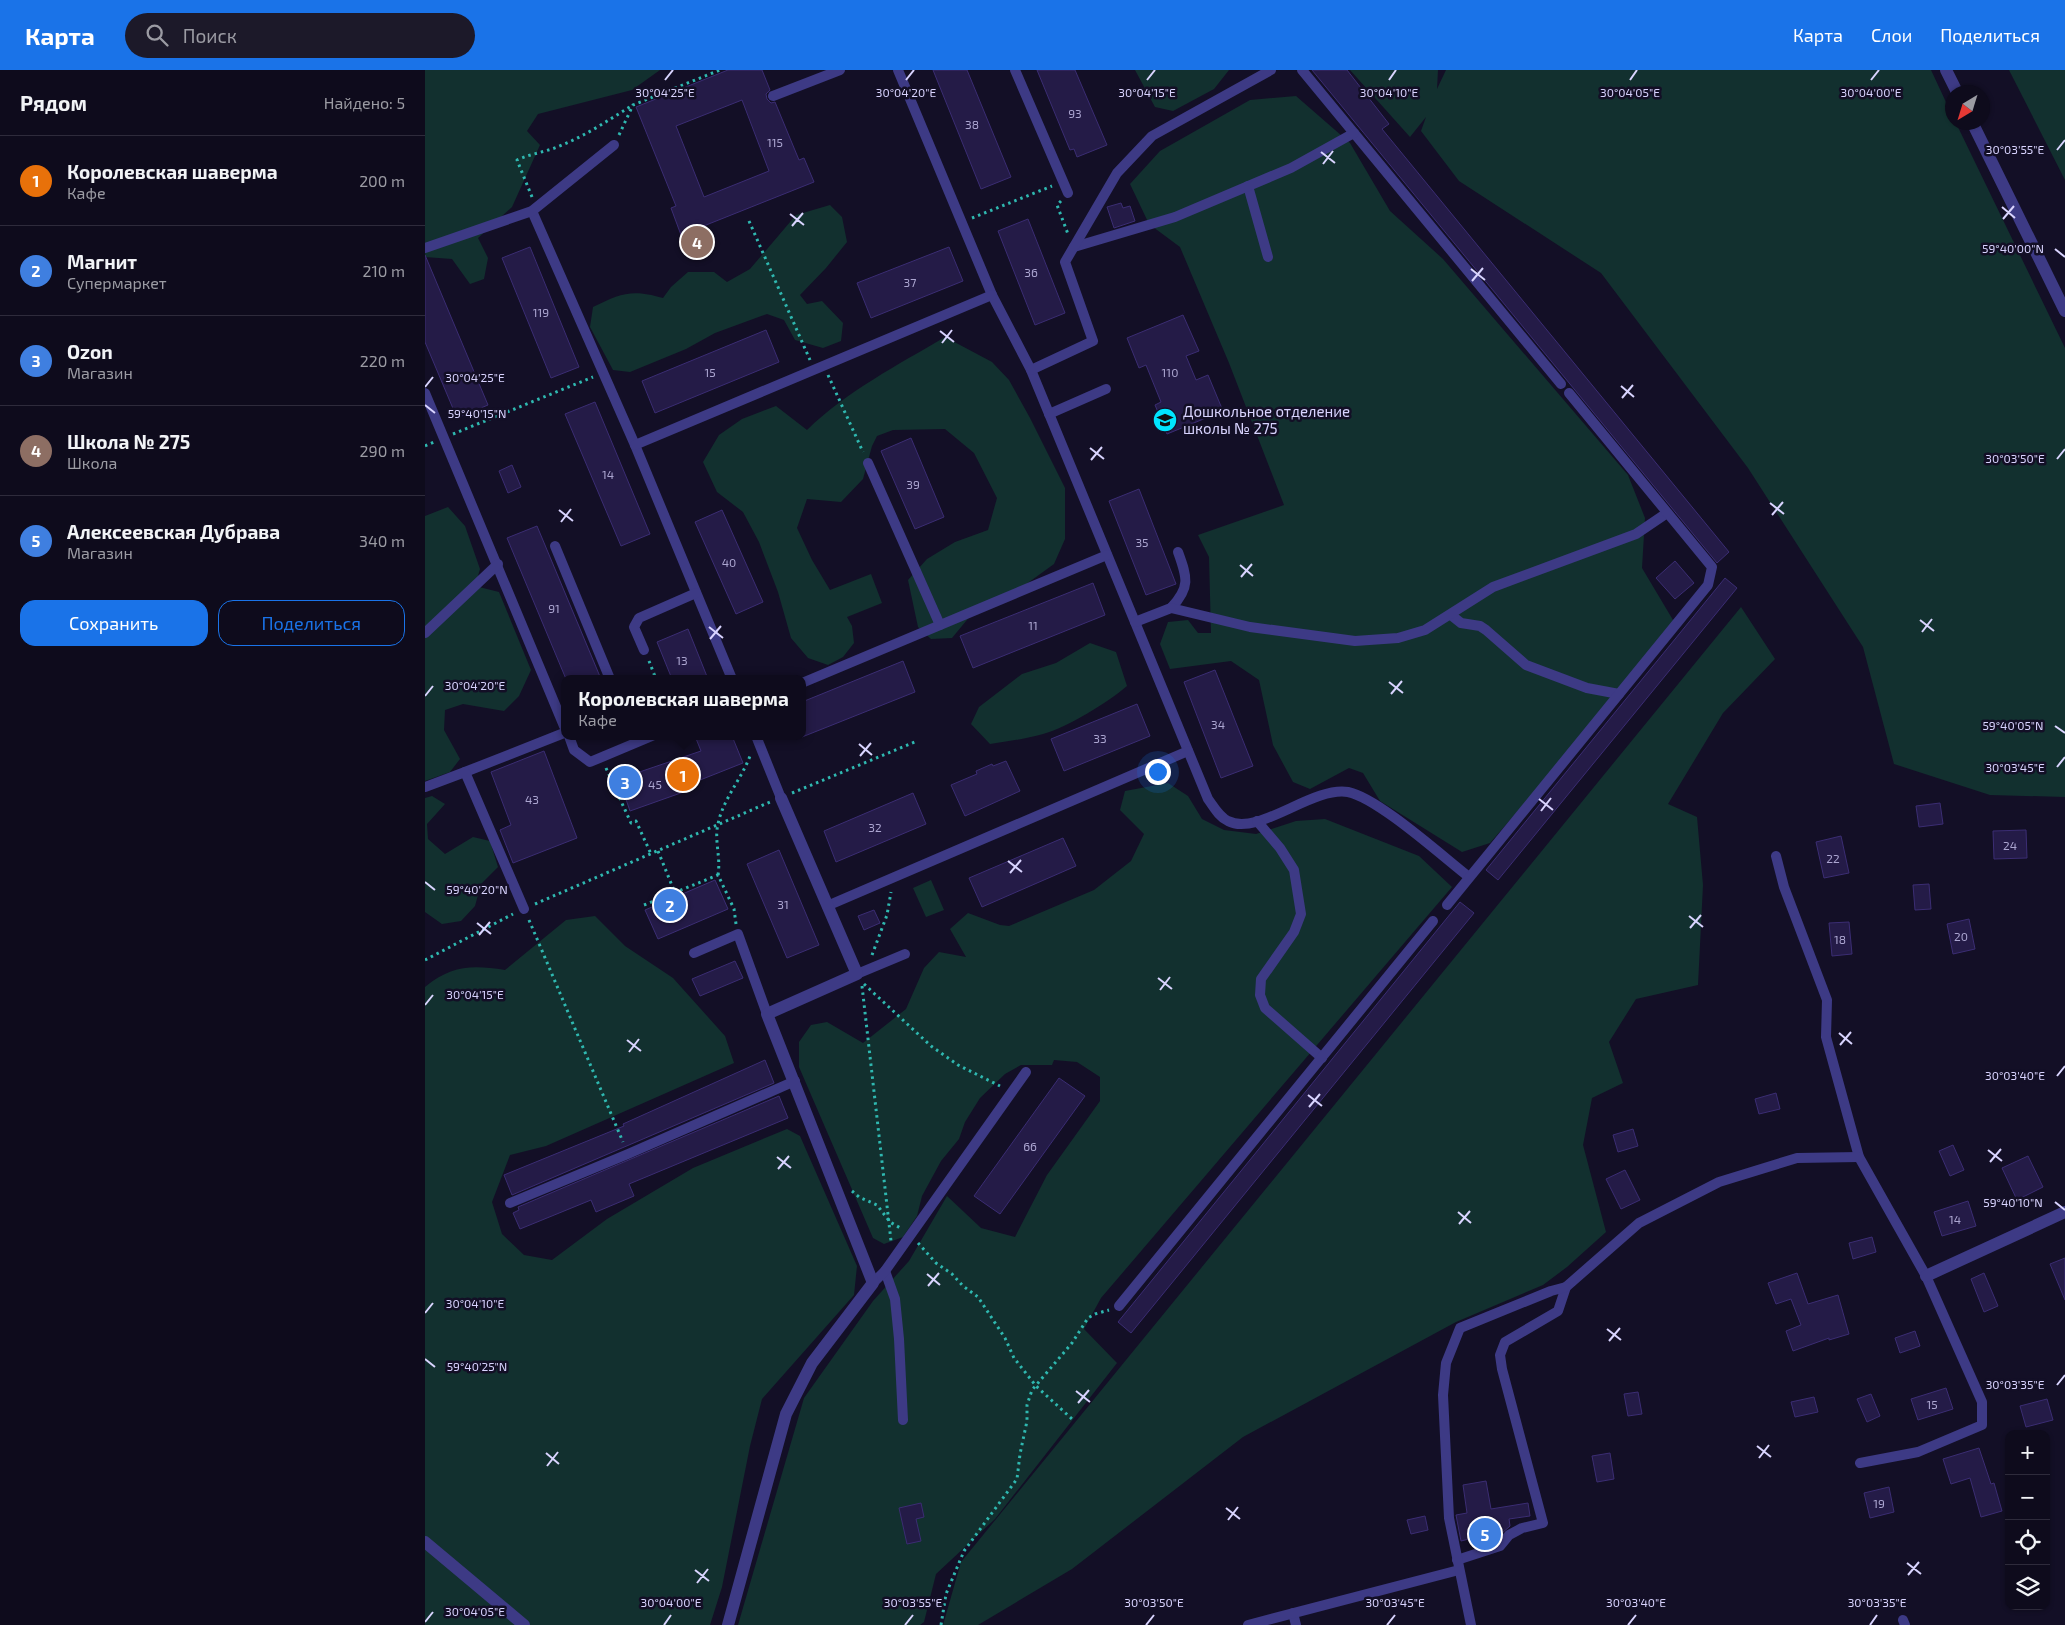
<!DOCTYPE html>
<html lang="ru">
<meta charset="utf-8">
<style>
:root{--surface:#0e0b1c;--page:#1c1929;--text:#f1f3f6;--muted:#9b9ba3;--line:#2e2b3b;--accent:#1a73e8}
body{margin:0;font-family:"Exo 2",sans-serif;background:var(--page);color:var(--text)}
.controls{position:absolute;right:15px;bottom:15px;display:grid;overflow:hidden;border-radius:10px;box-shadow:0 1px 4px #0004}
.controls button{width:45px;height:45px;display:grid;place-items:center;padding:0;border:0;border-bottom:1px solid var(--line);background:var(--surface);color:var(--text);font:25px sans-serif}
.compass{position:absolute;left:1520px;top:15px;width:45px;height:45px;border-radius:50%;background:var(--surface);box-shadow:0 1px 4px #0004;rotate:218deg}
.you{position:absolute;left:732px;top:701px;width:18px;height:18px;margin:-12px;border:4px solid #fff;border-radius:50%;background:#1a73e8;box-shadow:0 0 0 8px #1a73e833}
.badge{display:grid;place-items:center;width:32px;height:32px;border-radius:50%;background:var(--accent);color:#fff;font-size:16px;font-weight:700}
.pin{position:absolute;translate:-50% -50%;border:2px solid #fff;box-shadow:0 1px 5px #0006}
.popup{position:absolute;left:136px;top:605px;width:245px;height:65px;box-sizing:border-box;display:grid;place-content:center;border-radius:10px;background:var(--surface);filter:drop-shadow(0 1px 4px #0005);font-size:16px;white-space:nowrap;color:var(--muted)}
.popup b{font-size:19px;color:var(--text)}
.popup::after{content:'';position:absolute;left:50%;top:100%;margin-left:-10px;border:10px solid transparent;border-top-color:var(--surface)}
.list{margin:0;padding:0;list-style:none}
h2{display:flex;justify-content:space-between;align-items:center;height:65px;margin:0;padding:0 20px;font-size:21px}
h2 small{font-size:16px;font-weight:400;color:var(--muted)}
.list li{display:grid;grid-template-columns:32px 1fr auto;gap:15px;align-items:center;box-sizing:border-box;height:90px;padding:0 20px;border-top:1px solid var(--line)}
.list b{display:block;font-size:19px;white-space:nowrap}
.list p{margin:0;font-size:16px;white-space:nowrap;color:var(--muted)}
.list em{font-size:16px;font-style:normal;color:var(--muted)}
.actions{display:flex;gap:10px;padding:15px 20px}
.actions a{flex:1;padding:11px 0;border:1px solid var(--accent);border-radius:15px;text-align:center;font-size:18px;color:var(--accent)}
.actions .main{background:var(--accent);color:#fff}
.icon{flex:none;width:28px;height:28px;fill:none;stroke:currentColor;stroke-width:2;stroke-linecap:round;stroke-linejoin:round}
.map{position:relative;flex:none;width:1640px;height:1555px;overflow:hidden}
header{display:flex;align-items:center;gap:30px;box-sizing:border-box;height:70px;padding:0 25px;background:var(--accent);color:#fff}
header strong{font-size:24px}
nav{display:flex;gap:28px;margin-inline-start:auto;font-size:18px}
.search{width:350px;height:45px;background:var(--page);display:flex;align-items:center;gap:12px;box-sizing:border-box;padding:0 18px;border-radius:28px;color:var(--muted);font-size:19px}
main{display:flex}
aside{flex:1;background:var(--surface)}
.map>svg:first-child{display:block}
</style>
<header>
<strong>Карта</strong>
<div class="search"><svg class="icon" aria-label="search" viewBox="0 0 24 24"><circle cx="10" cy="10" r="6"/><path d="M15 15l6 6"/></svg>Поиск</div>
<nav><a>Карта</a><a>Слои</a><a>Поделиться</a></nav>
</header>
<main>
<aside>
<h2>Рядом<small>Найдено: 5</small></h2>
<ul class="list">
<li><span class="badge" style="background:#e8710a">1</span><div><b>Королевская шаверма</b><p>Кафе</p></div><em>200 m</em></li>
<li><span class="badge" style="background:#3f7fe0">2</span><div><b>Магнит</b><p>Супермаркет</p></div><em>210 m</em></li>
<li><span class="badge" style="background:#3f7fe0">3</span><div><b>Ozon</b><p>Магазин</p></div><em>220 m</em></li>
<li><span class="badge" style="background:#8d6e63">4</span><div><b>Школа № 275</b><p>Школа</p></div><em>290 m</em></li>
<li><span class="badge" style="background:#3f7fe0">5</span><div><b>Алексеевская Дубрава</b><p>Магазин</p></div><em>340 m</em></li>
</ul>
<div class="actions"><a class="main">Сохранить</a><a>Поделиться</a></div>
</aside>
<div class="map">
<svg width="1640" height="1555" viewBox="0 0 1640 1555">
<rect width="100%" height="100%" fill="#130f26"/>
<g fill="#12302f">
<path d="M0,0H235L207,20L113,44L102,61L115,75L87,137L53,168L63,188L59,209L45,214L27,189L0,187Z"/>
<path d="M710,0H804L789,19L748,41L730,37Z"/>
<path d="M925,0H1013L1012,19L1021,0H1506L1527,45L1528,52L1531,53L1640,278V727L1565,725L1469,694L1438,577L1323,398L1176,203L1034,111L996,61L1001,47L985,67Z"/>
<path d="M1584,0H1640V110Z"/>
<path d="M871,26L925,73L965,141L1018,189L1203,405L1220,448L1217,498L1248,550L1245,561L1194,624L1065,773L1037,782L955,731L938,703L924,698L885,719L868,712L848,675L834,610L806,591L745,599L735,574L743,552L763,550L773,563H786L784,487L773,465L859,435L804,293L755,177L724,154L705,114L735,81L825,30Z"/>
<path d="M405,135L417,147L422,172L401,198L375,225L382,234L397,231L418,253L416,271L398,278L370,270L359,250L342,244L290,263L261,279L205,302L188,300L165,257L168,237C196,223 207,219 238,228L246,217L263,202H289L302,212L325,199L371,145Z"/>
<path d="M520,267L567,292L584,310L605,348L640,418V469L629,494L589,523L546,545L527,568L506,569L493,557L483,510L502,489L530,472L563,460L572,428L549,383L520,359L468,360L452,366L447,376L438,409L416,432L382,429L372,458L387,490L405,520L446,504L457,533L422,547L427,556L429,573L418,587L403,595L383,588L366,568L353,522L334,472L318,442L292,422L278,392L294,365L317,349L351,336L382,360C422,321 473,295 520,267Z"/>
<path d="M23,437L40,456L55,499L50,516L74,522L106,600L94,626L79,641L38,634L20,640L19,660L35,689L25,702L0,711V446Z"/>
<path d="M1316,537L1350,589L1298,643L1243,734L1272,747L1278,815L1273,915L1211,929L1184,972L1198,1013L1167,1028L1158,1075L1181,1162L1142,1197L1118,1215L1031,1252L818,1367L647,1499L553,1555H518L536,1492Z"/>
<path d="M665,573L691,582L702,616C682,633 643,657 618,664C601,669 583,671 565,674L546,654L554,637L597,604L631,593Z"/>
<path d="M743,713L763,726L777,749L799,760L831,764L871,751L900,749L994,786L1027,817L676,1228L659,1259L692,1293L570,1449L511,1504L499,1552L495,1555H313L379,1328L448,1231L484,1191L522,1126L556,1158L590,1167L622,1105L675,1031V1007L652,992L629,990L627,995H596L580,1004L555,1028L540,1052L534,1069L516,1091L497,1126L492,1146L478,1167L459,1174L448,1168L374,997V972L386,955L402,952L438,973L481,939L499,898L514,882L541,887L525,859L543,843L575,855L584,856L669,820L706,791L719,764L695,740L700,721Z"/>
<path d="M7,726L20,734L2,754L3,769L20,784L48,767L65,771L73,797L56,814L50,836L36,851L17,854L0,842V728Z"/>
<path d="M506,810L519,840L501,847L488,818Z"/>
<path d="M170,846L200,876L248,908L300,966L309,993L121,1076L85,1085L67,1132L77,1164L99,1185L127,1190L182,1149L268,1098L362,1059L375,1066L432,1196L429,1225L337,1329L325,1376L297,1517L285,1555H0V917C27,895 47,895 80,900L141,850Z"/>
</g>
<g fill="#241b47" stroke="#3b2d73" fill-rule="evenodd">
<path d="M303,0H337L345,20L341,24L342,29L346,33L350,32L374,90L379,88L389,112L256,165L246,138L251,136L211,37ZM317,30L344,101L279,127L251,56Z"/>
<path d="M508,0H542L586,107L556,119Z"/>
<path d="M612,0H650L682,75L652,87L649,79L645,80Z"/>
<path d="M887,0H922L964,54L957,59L1304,482L1292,493Z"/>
<path d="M696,133L698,138L705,136L710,151L689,158L682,137Z"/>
<path d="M603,149L640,243L610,255L573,161Z"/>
<path d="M105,177L154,297L126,308L77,188Z"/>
<path d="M524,177L538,211L446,248L432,213Z"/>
<path d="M0,185L63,335L32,348L0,272Z"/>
<path d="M758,245L774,281L761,286L771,310L783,305L798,341L742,364L730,335L736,332L721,295L714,298L702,268Z"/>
<path d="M341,260L354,292L230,343L217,311Z"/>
<path d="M170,332L225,464L196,476L140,344Z"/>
<path d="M486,368L519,447L490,459L456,381Z"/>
<path d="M87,395L96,417L83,423L74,401Z"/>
<path d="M714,419L751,514L721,525L684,431Z"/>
<path d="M297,440L338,532L311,544L270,452Z"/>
<path d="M112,456L176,609H141L82,468Z"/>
<path d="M1250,491L1269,513L1250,529L1231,508Z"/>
<path d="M1300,508L1312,518L1073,810L1061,800Z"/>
<path d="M668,513L680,545L548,598L535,566Z"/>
<path d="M263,559L283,609H247L232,572Z"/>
<path d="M478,591L490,622L377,667V632Z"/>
<path d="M790,600L828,696L796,708L759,612Z"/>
<path d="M712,634L725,666L639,701L626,669Z"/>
<path d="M270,666H307L318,693L265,714L267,719L205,741L194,709L276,681Z"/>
<path d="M119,681L152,768L88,793L75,760L86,755L66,702Z"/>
<path d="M581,691L595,721L540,746L526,715L552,704L551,701L567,694L568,696Z"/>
<path d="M488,723L501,754L411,792L399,761Z"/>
<path d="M1515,733L1518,754L1494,757L1491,736Z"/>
<path d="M1601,760L1602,788L1569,789L1568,761Z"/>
<path d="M1416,766L1424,803L1399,808L1391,772Z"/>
<path d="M638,768L651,796L557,837L544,808Z"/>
<path d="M354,780L394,875L362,888L322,794Z"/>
<path d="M290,810L303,839L233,869L220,840Z"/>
<path d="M1504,814L1506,839L1490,840L1488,815Z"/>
<path d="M1035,832L1049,843L706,1263L693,1252Z"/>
<path d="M449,840L455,853L439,860L433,846Z"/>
<path d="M1544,849L1550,879L1528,884L1522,854Z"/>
<path d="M1424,852L1427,884L1407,886L1404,853Z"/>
<path d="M310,891L318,908L275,926L267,909Z"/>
<path d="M340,990L349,1013L87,1125L79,1105L199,1056L198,1054Z"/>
<path d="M634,1008L660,1026L575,1144L549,1126Z"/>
<path d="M1351,1023L1355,1039L1334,1044L1330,1029Z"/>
<path d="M354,1026L363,1048L204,1114L209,1126L171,1142L166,1130L95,1159L88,1143L94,1140L93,1137Z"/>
<path d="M1208,1059L1213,1076L1193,1082L1188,1065Z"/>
<path d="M1528,1075L1539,1100L1525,1106L1514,1081Z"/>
<path d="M1603,1086L1618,1117L1592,1130L1577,1098Z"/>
<path d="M1200,1100L1215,1130L1196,1139L1181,1109Z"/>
<path d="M1543,1131L1551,1156L1517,1166L1509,1142Z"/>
<path d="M1447,1167L1451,1182L1428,1189L1424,1173Z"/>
<path d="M1640,1188V1230L1625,1194Z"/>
<path d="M1372,1203L1383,1234L1413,1225L1424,1264L1404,1270V1268L1368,1281L1361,1261L1376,1255L1366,1229L1351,1234L1343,1213Z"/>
<path d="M1559,1203L1573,1236L1559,1242L1546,1209Z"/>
<path d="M1490,1261L1495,1276L1475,1283L1470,1268Z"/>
<path d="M1521,1318L1528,1339L1493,1350L1486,1329Z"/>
<path d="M1213,1322L1217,1344L1203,1346L1199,1324Z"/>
<path d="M1446,1324L1455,1346L1442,1352L1432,1329Z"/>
<path d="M1389,1327L1393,1342L1370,1347L1366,1332Z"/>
<path d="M1622,1329L1628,1350L1601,1357L1595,1336Z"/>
<path d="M1554,1378L1566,1414L1569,1413L1577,1441L1556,1447L1545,1408L1526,1414L1518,1389Z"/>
<path d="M1185,1383L1189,1409L1172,1412L1167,1386Z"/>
<path d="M1061,1411L1066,1439L1103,1433L1105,1446L1084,1449L1085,1456L1076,1464H1072L1071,1470L1049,1474L1048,1468L1036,1471L1031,1445L1042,1443L1038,1415Z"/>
<path d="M1464,1417L1469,1442L1445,1448L1439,1423Z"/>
<path d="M496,1433L499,1447L491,1449L496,1471L482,1474L474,1438Z"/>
<path d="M1000,1446L1003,1460L986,1464L982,1450Z"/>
</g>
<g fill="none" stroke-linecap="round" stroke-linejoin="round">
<g stroke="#2fb8b0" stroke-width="3" stroke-dasharray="2.5 4" stroke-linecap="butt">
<path d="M194,65L208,35L295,0"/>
<path d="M107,127L92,90C107,83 122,82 137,75C162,65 185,49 208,35"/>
<path d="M636,131L632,135L643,164"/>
<path d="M547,148L627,116"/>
<path d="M324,151L385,290"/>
<path d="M403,305L438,382"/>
<path d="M28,364L168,307"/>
<path d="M0,376L9,372"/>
<path d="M224,591L231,609"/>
<path d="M181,698L206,753L211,751L226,784"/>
<path d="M367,723L492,671"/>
<path d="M233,781L250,823"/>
<path d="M293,805C296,787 289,770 293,754C298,729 316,710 325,686"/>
<path d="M110,834L345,732"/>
<path d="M219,835L293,805L309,839L311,854"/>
<path d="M104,850L198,1072"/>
<path d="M447,885L462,845L466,822"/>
<path d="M0,890L88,844"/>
<path d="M439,914L506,976L533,995L575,1016"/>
<path d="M437,916L466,1171"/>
<path d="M427,1121L434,1127L452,1135L465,1152L477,1159"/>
<path d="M493,1173L511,1193L527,1204L538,1216L553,1227L580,1268L589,1288L611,1316L647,1349"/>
<path d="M516,1555L521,1524L539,1481L592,1409L595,1384L602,1351V1335L607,1320L647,1273L663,1248L670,1244L684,1240"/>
</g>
<g stroke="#3d3a85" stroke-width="10">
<path d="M473,0L567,225L606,300L783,729C789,737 794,747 803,751C833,767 887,716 923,722C953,728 1017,786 1044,807"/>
<path d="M590,0L643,123"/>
<path d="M877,0L1136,314"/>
<path d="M348,26L415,0"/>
<path d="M823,116L843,187"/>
<path d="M107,141L210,375L307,609"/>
<path d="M649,177L750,147L866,98L929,63"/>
<path d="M0,178L107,141L189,75"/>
<path d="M606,300L668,271L640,192L692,103L727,66L846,0"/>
<path d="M0,323L139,656"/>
<path d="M624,344L681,319"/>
<path d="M210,375L567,225"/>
<path d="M443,393L515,555"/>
<path d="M130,476L185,609"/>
<path d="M746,538C766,517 762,507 753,482"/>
<path d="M1026,545L1036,553L1055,556L1061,560L1101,595L1162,618L1194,624"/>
<path d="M710,552L746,538L825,557L930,571L973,568L1000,560L1068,517L1211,464L1242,443"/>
<path d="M0,563L73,494"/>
<path d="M219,580L209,557L214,548L271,523"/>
<path d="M377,613L682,485"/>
<path d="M144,666L149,680L165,692L227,666"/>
<path d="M331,666L356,728"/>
<path d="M40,702L139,663"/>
<path d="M0,717L40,702L99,839"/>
<path d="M832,751L855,778L869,800L876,844L869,862L836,909L835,925L840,938L897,988"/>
<path d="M1351,786L1359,817L1402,930L1401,967L1434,1087L1501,1206L1557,1332V1355L1493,1382L1435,1393"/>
<path d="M1022,835L1283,515L1287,497L1144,323"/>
<path d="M402,836L763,681"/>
<path d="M269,883L313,864L342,944"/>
<path d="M432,904L480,884"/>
<path d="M85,1133L203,1084L370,1011"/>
<path d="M460,1201L470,1229L474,1269L478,1350"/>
<path d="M448,1213L460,1201L601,1002"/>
<path d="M694,1236L1008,851"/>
<path d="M1032,1490L1075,1476L1084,1465L1097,1458L1118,1453L1077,1299L1075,1285L1080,1272L1133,1241L1141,1217L1214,1153L1294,1112L1372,1088L1434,1087"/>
<path d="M868,1543L871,1555"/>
<path d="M1478,1550L1480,1555"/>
<path d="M823,1555L1034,1500"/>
<path d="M1046,1555L1024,1448L1018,1325L1021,1293L1035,1258L1126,1221L1141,1217"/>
</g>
<g stroke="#3d3a85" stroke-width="12">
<path d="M1501,1206L1640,1142"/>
<path d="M0,1472L99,1555"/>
<path d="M303,1555L361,1344L387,1293L448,1213L342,944L432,904L356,728"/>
</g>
<g stroke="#3d3a85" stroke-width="12">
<path d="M1521,0L1532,22"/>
<path d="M1547,52L1640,241"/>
</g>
</g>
<path fill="none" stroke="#d9d4ff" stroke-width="2" d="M240,10L248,0M481,10L489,0M722,10L730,0M964,10L971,0M1205,10L1212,0M1446,10L1454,0M1632,80L1640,70M896,82L910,93M898,94L908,81M1577,137L1590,148M365,144L379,155M1578,149L1589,136M367,156L378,143M1630,179L1640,187M1046,199L1060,210M1047,211L1058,198M515,261L529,272M517,273L527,260M1196,316L1209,327M0,317L8,307M1197,328L1208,315M0,335L10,343M665,378L679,389M1632,389L1640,379M666,390L677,377M1345,433L1359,444M134,440L148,451M1347,445L1358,432M136,452L146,439M815,495L828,506M816,507L827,494M1495,550L1509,561M284,557L298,568M1497,562L1507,549M285,569L296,556M964,612L978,623M966,624L977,611M0,626L8,616M1630,656L1640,663M434,674L447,685M435,686L446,673M1632,697L1640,687M1114,729L1128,740M1116,741L1126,728M583,791L597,802M585,803L596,790M0,812L10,820M1264,846L1278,857M52,853L66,864M1265,858L1276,845M54,865L65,852M733,908L747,919M735,920L745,907M0,935L8,925M1414,963L1427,974M202,970L216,981M1415,975L1426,962M204,982L214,969M1632,1006L1640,996M883,1025L897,1036M884,1037L895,1024M1563,1080L1577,1091M352,1087L366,1098M1565,1092L1576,1079M353,1099L364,1086M1630,1132L1640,1140M1033,1142L1046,1153M1034,1154L1045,1141M502,1204L515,1215M503,1216L514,1203M0,1243L8,1233M1182,1259L1196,1270M1184,1271L1195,1258M0,1289L10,1297M1632,1315L1640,1305M651,1321L665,1332M653,1333L664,1320M1332,1376L1346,1387M121,1383L134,1394M1334,1388L1344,1375M122,1396L133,1382M801,1438L815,1449M803,1450L813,1437M1482,1493L1496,1504M270,1500L284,1511M1483,1505L1494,1492M272,1513L283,1499M0,1552L8,1542M239,1555L246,1545M480,1555L488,1545M721,1555L729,1545M962,1555L970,1545M1203,1555L1211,1545M1445,1555L1452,1545"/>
<defs>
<g id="school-disc" transform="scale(1.25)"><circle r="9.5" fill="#00e5ff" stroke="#130f26"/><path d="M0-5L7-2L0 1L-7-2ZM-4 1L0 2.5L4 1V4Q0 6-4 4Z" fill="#111"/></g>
</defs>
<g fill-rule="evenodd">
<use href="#school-disc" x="740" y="350"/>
</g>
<g text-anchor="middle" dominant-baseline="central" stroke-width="5" stroke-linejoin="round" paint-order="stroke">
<g font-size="12" fill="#aca6d1">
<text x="650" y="43">93</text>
<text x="547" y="54">38</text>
<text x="350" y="72">115</text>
<text x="606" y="202">36</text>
<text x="485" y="212">37</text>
<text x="116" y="242">119</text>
<text x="285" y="302">15</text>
<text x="745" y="302">110</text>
<text x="183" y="404">14</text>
<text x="488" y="414">39</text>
<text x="717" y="472">35</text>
<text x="304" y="492">40</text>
<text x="129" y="538">91</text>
<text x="608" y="555">11</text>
<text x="257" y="590">13</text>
<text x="793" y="654">34</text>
<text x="675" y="668">33</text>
<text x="230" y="714">45</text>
<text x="107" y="729">43</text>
<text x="450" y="757">32</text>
<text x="1585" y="775">24</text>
<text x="1408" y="788">22</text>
<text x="358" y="834">31</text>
<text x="1536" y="866">20</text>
<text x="1415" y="869">18</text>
<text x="605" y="1076">66</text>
<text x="1530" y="1149">14</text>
<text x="1507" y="1334">15</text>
<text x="1454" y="1433">19</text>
</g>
<g font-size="15" fill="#d9d4ff" stroke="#130f26" text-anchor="start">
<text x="758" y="341">Дошкольное отделение<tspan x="758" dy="17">школы № 275</tspan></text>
</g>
</g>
<g font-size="12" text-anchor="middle" fill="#d9d4ff" stroke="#130f26" stroke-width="5" stroke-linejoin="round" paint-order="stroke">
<text x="240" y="27">30°04'25"E</text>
<text x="481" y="27">30°04'20"E</text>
<text x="722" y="27">30°04'15"E</text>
<text x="964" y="27">30°04'10"E</text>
<text x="1205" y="27">30°04'05"E</text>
<text x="1446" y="27">30°04'00"E</text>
<text x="1590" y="84">30°03'55"E</text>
<text x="1588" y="183">59°40'00"N</text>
<text x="50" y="312">30°04'25"E</text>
<text x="52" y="348">59°40'15"N</text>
<text x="1590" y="393">30°03'50"E</text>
<text x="50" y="620">30°04'20"E</text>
<text x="1588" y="660">59°40'05"N</text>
<text x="1590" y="702">30°03'45"E</text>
<text x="52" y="824">59°40'20"N</text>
<text x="50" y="929">30°04'15"E</text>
<text x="1590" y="1010">30°03'40"E</text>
<text x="1588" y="1137">59°40'10"N</text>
<text x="50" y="1238">30°04'10"E</text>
<text x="52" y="1301">59°40'25"N</text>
<text x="1590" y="1319">30°03'35"E</text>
<text x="246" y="1537">30°04'00"E</text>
<text x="488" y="1537">30°03'55"E</text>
<text x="729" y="1537">30°03'50"E</text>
<text x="970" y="1537">30°03'45"E</text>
<text x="1211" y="1537">30°03'40"E</text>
<text x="1452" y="1537">30°03'35"E</text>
<text x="50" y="1546">30°04'05"E</text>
</g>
</svg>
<div class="controls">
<button>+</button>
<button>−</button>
<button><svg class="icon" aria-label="locate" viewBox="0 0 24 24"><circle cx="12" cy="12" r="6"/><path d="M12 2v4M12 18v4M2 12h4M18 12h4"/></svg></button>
<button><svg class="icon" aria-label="layers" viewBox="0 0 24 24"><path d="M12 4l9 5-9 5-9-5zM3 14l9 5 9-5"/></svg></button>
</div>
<svg class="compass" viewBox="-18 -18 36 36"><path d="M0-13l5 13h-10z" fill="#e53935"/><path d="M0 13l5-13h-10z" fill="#9b9ba3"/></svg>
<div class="you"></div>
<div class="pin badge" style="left:258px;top:705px;background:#e8710a">1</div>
<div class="popup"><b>Королевская шаверма</b>Кафе</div>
<div class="pin badge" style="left:245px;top:835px;background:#3f7fe0">2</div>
<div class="pin badge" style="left:200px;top:712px;background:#3f7fe0">3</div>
<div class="pin badge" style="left:272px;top:172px;background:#8d6e63">4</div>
<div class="pin badge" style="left:1060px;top:1464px;background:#3f7fe0">5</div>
</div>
</main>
